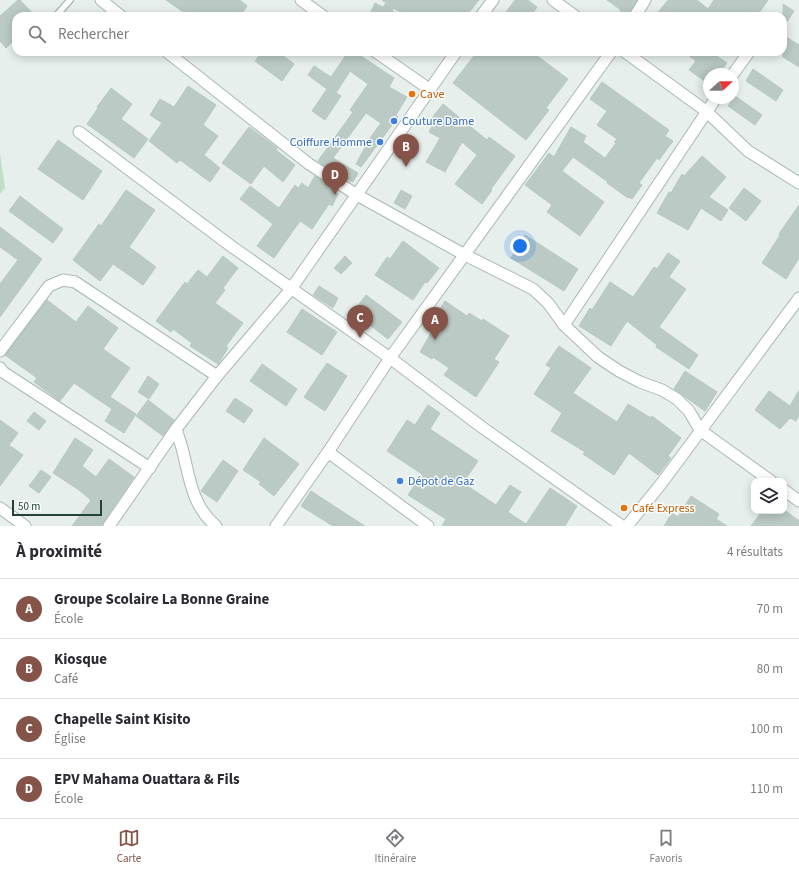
<!DOCTYPE html>
<html lang="fr">
<meta charset="utf-8">
<style>
:root{--surface:#fff;--page:#f7f7f7;--text:#2b2b33;--muted:#7c7c81;--line:#e1e1e2;--accent:#855347}
body{margin:0;font-family:"Source Sans 3",sans-serif;background:var(--page);color:var(--text)}
.controls{position:absolute;right:12px;bottom:12px;display:grid;overflow:hidden;border-radius:8px;box-shadow:0 2px 10px #0003}
.controls button{width:36px;height:36px;display:grid;place-items:center;padding:0;border:0;border-bottom:1px solid var(--line);background:var(--surface);color:var(--text);font:20px sans-serif}
.compass{position:absolute;left:703px;top:68px;width:36px;height:36px;border-radius:50%;background:var(--surface);box-shadow:0 2px 10px #0003;rotate:69deg}
.scale{position:absolute;left:12px;bottom:10px;width:90px;box-sizing:border-box;padding-left:4px;border:2px solid #24423a;border-top:0;font-size:11px;line-height:14px;white-space:nowrap;color:#24423a;-webkit-text-stroke:3px #f7fbf9;paint-order:stroke}
.you{position:absolute;left:520px;top:246px;width:14px;height:14px;margin:-10px;border:3px solid #fff;border-radius:50%;background:#1a73e8;box-shadow:0 0 0 6px #1a73e833}
.badge{display:grid;place-items:center;width:26px;height:26px;border-radius:50%;background:var(--accent);color:#fff;font-size:13px;font-weight:700}
.pin{position:absolute;translate:-50% -33px;filter:drop-shadow(0 1px 2px #0008)}
.pin::after{content:'';position:absolute;top:21px;width:14px;height:12px;background:inherit;clip-path:polygon(0 0,100% 0,50% 100%)}
.list{margin:0;padding:0;list-style:none}
h2{display:flex;justify-content:space-between;align-items:center;height:52px;margin:0;padding:0 16px;font-size:17px}
h2 small{font-size:13px;font-weight:400;color:var(--muted)}
.list li{display:grid;grid-template-columns:26px 1fr auto;gap:12px;align-items:center;box-sizing:border-box;height:60px;padding:0 16px;border-top:1px solid var(--line)}
.list b{display:block;font-size:15px;white-space:nowrap}
.list p{margin:0;font-size:13px;white-space:nowrap;color:var(--muted)}
.list em{font-size:13px;font-style:normal;color:var(--muted)}
.icon{flex:none;width:22px;height:22px;fill:none;stroke:currentColor;stroke-width:2;stroke-linecap:round;stroke-linejoin:round}
.map{position:relative;flex:none;width:799px;height:526px;overflow:hidden}
.search{position:absolute;background:var(--surface);box-shadow:0 2px 10px #0003;left:12px;right:12px;top:12px;height:44px;display:flex;align-items:center;gap:10px;box-sizing:border-box;padding:0 14px;border-radius:12px;color:var(--muted);font-size:15px}
.sheet{height:292px;background:var(--surface)}
nav{display:flex;justify-content:space-around;align-items:center;box-sizing:border-box;height:56px;border-top:1px solid var(--line);background:var(--surface);font-size:11px;color:var(--muted)}
nav a{display:grid;justify-items:center;gap:2px}
nav .on{color:var(--accent)}
.map>svg:first-child{display:block}
</style>
<div class="map">
<svg width="799" height="526" viewBox="0 0 799 526">
<rect width="100%" height="100%" fill="#e6efeb"/>
<path fill="#bfe0c8" d="M0,153L5,188L0,194Z"/>
<g fill="#bbcac4" stroke="#b8c9c2">
<path d="M18,0H20L35,16H16V38L6,48L0,41V16Z"/>
<path d="M166,0H240L247,6L240,16H189Z"/>
<path d="M382,0H479L466,16H408L393,8L392,11L403,16H369L375,3L383,7L386,3Z"/>
<path d="M515,0H528L537,7L531,16H503Z"/>
<path d="M607,0H637L628,16H618L621,10Z"/>
<path d="M668,0H697L708,9L714,0H768L757,16H655Z"/>
<path d="M783,4L794,11L783,28Z"/>
<path d="M783,35L799,45V67L783,57Z"/>
<path d="M262,52H274L281,57L282,55L294,64L282,81L255,61Z"/>
<path d="M348,52H355L394,78L389,87L407,97L396,115L398,117L361,167L356,164L370,138L381,123L366,113L333,158L358,173L353,182L343,178L318,161L353,112L350,110L368,84L350,71L336,93L341,96L325,120L312,111L327,89L308,75L314,66L331,77Z"/>
<path d="M477,52H532L568,79L546,108L549,110L526,140L453,83Z"/>
<path d="M684,52H711L727,63L719,74H709V84L689,70L696,61Z"/>
<path d="M753,69L783,90L776,101L746,81Z"/>
<path d="M602,82L669,130L665,136L673,141L659,160L657,158L639,183L642,185L632,199L629,197L628,198L607,183L608,182L573,157L562,171L604,202L580,236L547,212L552,205L525,185L549,153L554,157L571,127L586,136L583,142L605,158L616,143L614,142L617,139L597,125L607,111L590,99Z"/>
<path d="M188,86L216,105L203,125L218,136L204,155L220,168L210,182L180,160L177,163L149,141L162,123L150,115L160,99L174,107Z"/>
<path d="M111,88L132,104L121,119L148,139L134,158L87,124L98,108L97,107Z"/>
<path d="M735,96L762,115L755,125L728,106Z"/>
<path d="M443,104L487,140L489,137L515,156L491,189L492,190L482,204L455,184L477,155L462,142L445,172L426,162L440,138L429,132L435,121L432,118Z"/>
<path d="M249,127L277,148L276,150L295,165L283,182L264,166L251,184L222,163Z"/>
<path d="M58,140L102,171L83,200L38,169Z"/>
<path d="M702,156L726,177L709,197L728,210L721,221L701,208L688,230L657,213L669,192L671,193L682,174L684,176Z"/>
<path d="M315,176L336,190L335,193L338,194L332,206L329,204L312,229L300,221L274,258L257,246L273,224L240,199L250,186L279,208L295,185L298,188L302,183L308,188Z"/>
<path d="M744,188L761,201L746,221L729,208Z"/>
<path d="M126,190L155,210L129,247L156,267L143,285L113,264L100,281L73,260L99,224L101,226Z"/>
<path d="M401,190L412,196L405,209L394,203Z"/>
<path d="M20,196L63,229L53,243L9,211Z"/>
<path d="M799,205V258L786,279L762,263L780,235L779,234Z"/>
<path d="M0,227L42,259L0,317V284L18,260L0,247Z"/>
<path d="M525,235L578,269L564,291L511,258Z"/>
<path d="M403,241L439,268L427,283L425,282L413,300L375,275L387,257L390,259Z"/>
<path d="M668,253L680,261L669,277L686,289L659,327L698,355L689,369L656,347L657,345L627,321L611,346L579,326L590,308L592,310L610,282L633,297L654,267L657,269Z"/>
<path d="M223,256L238,268L223,288L225,290L215,303L243,323L226,346L228,348L218,364L190,346L192,343L173,329L171,332L156,321L185,282L187,284L198,270L207,277Z"/>
<path d="M345,256L352,263L341,274L334,268Z"/>
<path d="M319,286L338,298L333,308L313,295Z"/>
<path d="M366,295L402,322L388,339L353,312Z"/>
<path d="M47,300L76,322L88,306L118,328L103,349L130,368L110,397L136,414L124,433L105,421L112,409L74,383L60,401L34,382L37,378L5,355Z"/>
<path d="M445,301L467,316L469,313L482,321L483,319L509,336L494,359L499,362L476,397L444,375L449,368L433,357L432,359L420,352L440,317L436,315Z"/>
<path d="M302,309L337,332L322,355L287,332Z"/>
<path d="M559,346L591,368L573,393L617,422L628,404L651,418L652,416L681,438L668,456L671,458L658,475L629,453L614,475L583,454L585,452L551,431L562,413L534,394L551,368L546,365Z"/>
<path d="M327,363L347,376L325,411L304,397Z"/>
<path d="M262,364L297,389L286,406L250,381Z"/>
<path d="M685,371L717,392L705,411L674,389Z"/>
<path d="M148,376L159,384L149,399L138,392Z"/>
<path d="M799,390V415L796,421L790,418L780,429L755,410L769,391L790,406Z"/>
<path d="M235,398L253,410L244,423L226,411Z"/>
<path d="M148,400L174,420L163,436L136,416Z"/>
<path d="M428,405L440,413L430,429L478,461L463,483L496,505L510,485L521,492L508,512L526,524L550,488L577,506L565,526H442L446,519L408,495L422,474L387,451L407,420L415,425Z"/>
<path d="M34,412L46,421L39,430L27,421Z"/>
<path d="M0,420L18,433L9,445L23,455L0,486Z"/>
<path d="M75,438L93,450L82,466L96,477L109,459L134,477L101,526H72L91,500L79,490L53,473Z"/>
<path d="M264,438L299,464L274,496L259,484L261,482L243,470Z"/>
<path d="M223,460L238,471L217,502L201,491Z"/>
<path d="M41,470L51,477L39,493L29,486Z"/>
<path d="M311,491L337,508L365,526H333L301,506Z"/>
<path d="M691,496L719,514L716,519L727,526H664L672,513L678,517Z"/>
<path d="M765,511H786L799,521V526H751L760,514L762,515Z"/>
</g>
<g fill="none" stroke-linecap="round" stroke-linejoin="round">
<g stroke="#a8b8b2" stroke-width="8">
<path id="lane" d="M56,16L70,0"/>
</g>
<g stroke="#a8b8b2" stroke-width="13">
<g id="street">
<path d="M101,0L121,16"/>
<path d="M301,0L323,16"/>
<path d="M553,0L575,16"/>
<path d="M481,16L493,0"/>
<path d="M635,16L645,0"/>
<path d="M167,52L309,164L357,195L465,255L533,289L548,303L564,325L598,357L619,371L640,382L662,390L677,399L689,411L700,430L771,481"/>
<path d="M376,52L429,89"/>
<path d="M625,52L706,111L748,151L799,183"/>
<path d="M733,74L749,52"/>
<path d="M79,132L231,246L390,358L483,428L622,526"/>
<path d="M564,325L716,98"/>
<path d="M0,351L49,286L63,280L75,282L217,376"/>
<path d="M0,368L3,372L150,468"/>
<path d="M176,429C179,438 182,447 184,456C190,482 194,508 216,526"/>
<path d="M328,452L428,526"/>
<path d="M784,490L799,501"/>
<path d="M0,508L25,526"/>
<path d="M109,526L176,429L217,376L291,289L456,52"/>
<path d="M276,526L328,452L390,358L611,52"/>
<path d="M627,526L661,484L799,298"/>
</g>
</g>
<use href="#lane" stroke="#fff" stroke-width="5.5"/>
<use href="#street" stroke="#fff" stroke-width="11"/>
</g>
<g fill="#e8710a" stroke="#f7fbf9" stroke-width="1.5">
<circle cx="412" cy="94" r="4"/>
<circle cx="624" cy="508" r="4"/>
</g>
<g fill="#3f7fe0" stroke="#f7fbf9" stroke-width="1.5">
<circle cx="394" cy="121" r="4"/>
<circle cx="380" cy="142" r="4"/>
<circle cx="400" cy="481" r="4"/>
</g>
<g text-anchor="middle" dominant-baseline="central" stroke-width="3" stroke-linejoin="round" paint-order="stroke">
<g font-size="12" fill="#c56008" stroke="#f7fbf9" text-anchor="start">
<text x="420" y="94">Cave</text>
<text x="632" y="508">Café Express</text>
</g>
<g font-size="12" fill="#366cbe" stroke="#f7fbf9" text-anchor="start">
<text x="402" y="121">Couture Dame</text>
<text x="372" y="142" text-anchor="end">Coiffure Homme</text>
<text x="408" y="481">Dépot de Gaz</text>
</g>
</g>
</svg>
<div class="controls">
<button><svg class="icon" aria-label="layers" viewBox="0 0 24 24"><path d="M12 4l9 5-9 5-9-5zM3 14l9 5 9-5"/></svg></button>
</div>
<svg class="compass" viewBox="-18 -18 36 36"><path d="M0-13l5 13h-10z" fill="#e53935"/><path d="M0 13l5-13h-10z" fill="#7c7c81"/></svg>
<div class="scale">50 m</div>
<div class="you"></div>
<div class="pin badge" style="left:435px;top:340px">A</div>
<div class="pin badge" style="left:406px;top:167px">B</div>
<div class="pin badge" style="left:360px;top:338px">C</div>
<div class="pin badge" style="left:335px;top:195px">D</div>
<div class="search"><svg class="icon" aria-label="search" viewBox="0 0 24 24"><circle cx="10" cy="10" r="6"/><path d="M15 15l6 6"/></svg>Rechercher</div>
</div>
<section class="sheet">
<h2>À proximité<small>4 résultats</small></h2>
<ul class="list">
<li><span class="badge">A</span><div><b>Groupe Scolaire La Bonne Graine</b><p>École</p></div><em>70 m</em></li>
<li><span class="badge">B</span><div><b>Kiosque</b><p>Café</p></div><em>80 m</em></li>
<li><span class="badge">C</span><div><b>Chapelle Saint Kisito</b><p>Église</p></div><em>100 m</em></li>
<li><span class="badge">D</span><div><b>EPV Mahama Ouattara &amp; Fils</b><p>École</p></div><em>110 m</em></li>
</ul>
</section>
<nav>
<a class="on"><svg class="icon" aria-label="map" viewBox="0 0 24 24"><path d="M3 6l6-2 6 2 6-2v14l-6 2-6-2-6 2zM9 4v14M15 6v14"/></svg>Carte</a>
<a><svg class="icon" aria-label="directions" viewBox="0 0 24 24"><path d="M12 3l9 9-9 9-9-9zM9 14v-3h6M13 9l2 2-2 2"/></svg>Itinéraire</a>
<a><svg class="icon" aria-label="saved" viewBox="0 0 24 24"><path d="M7 4h10v16l-5-4-5 4z"/></svg>Favoris</a>
</nav>
